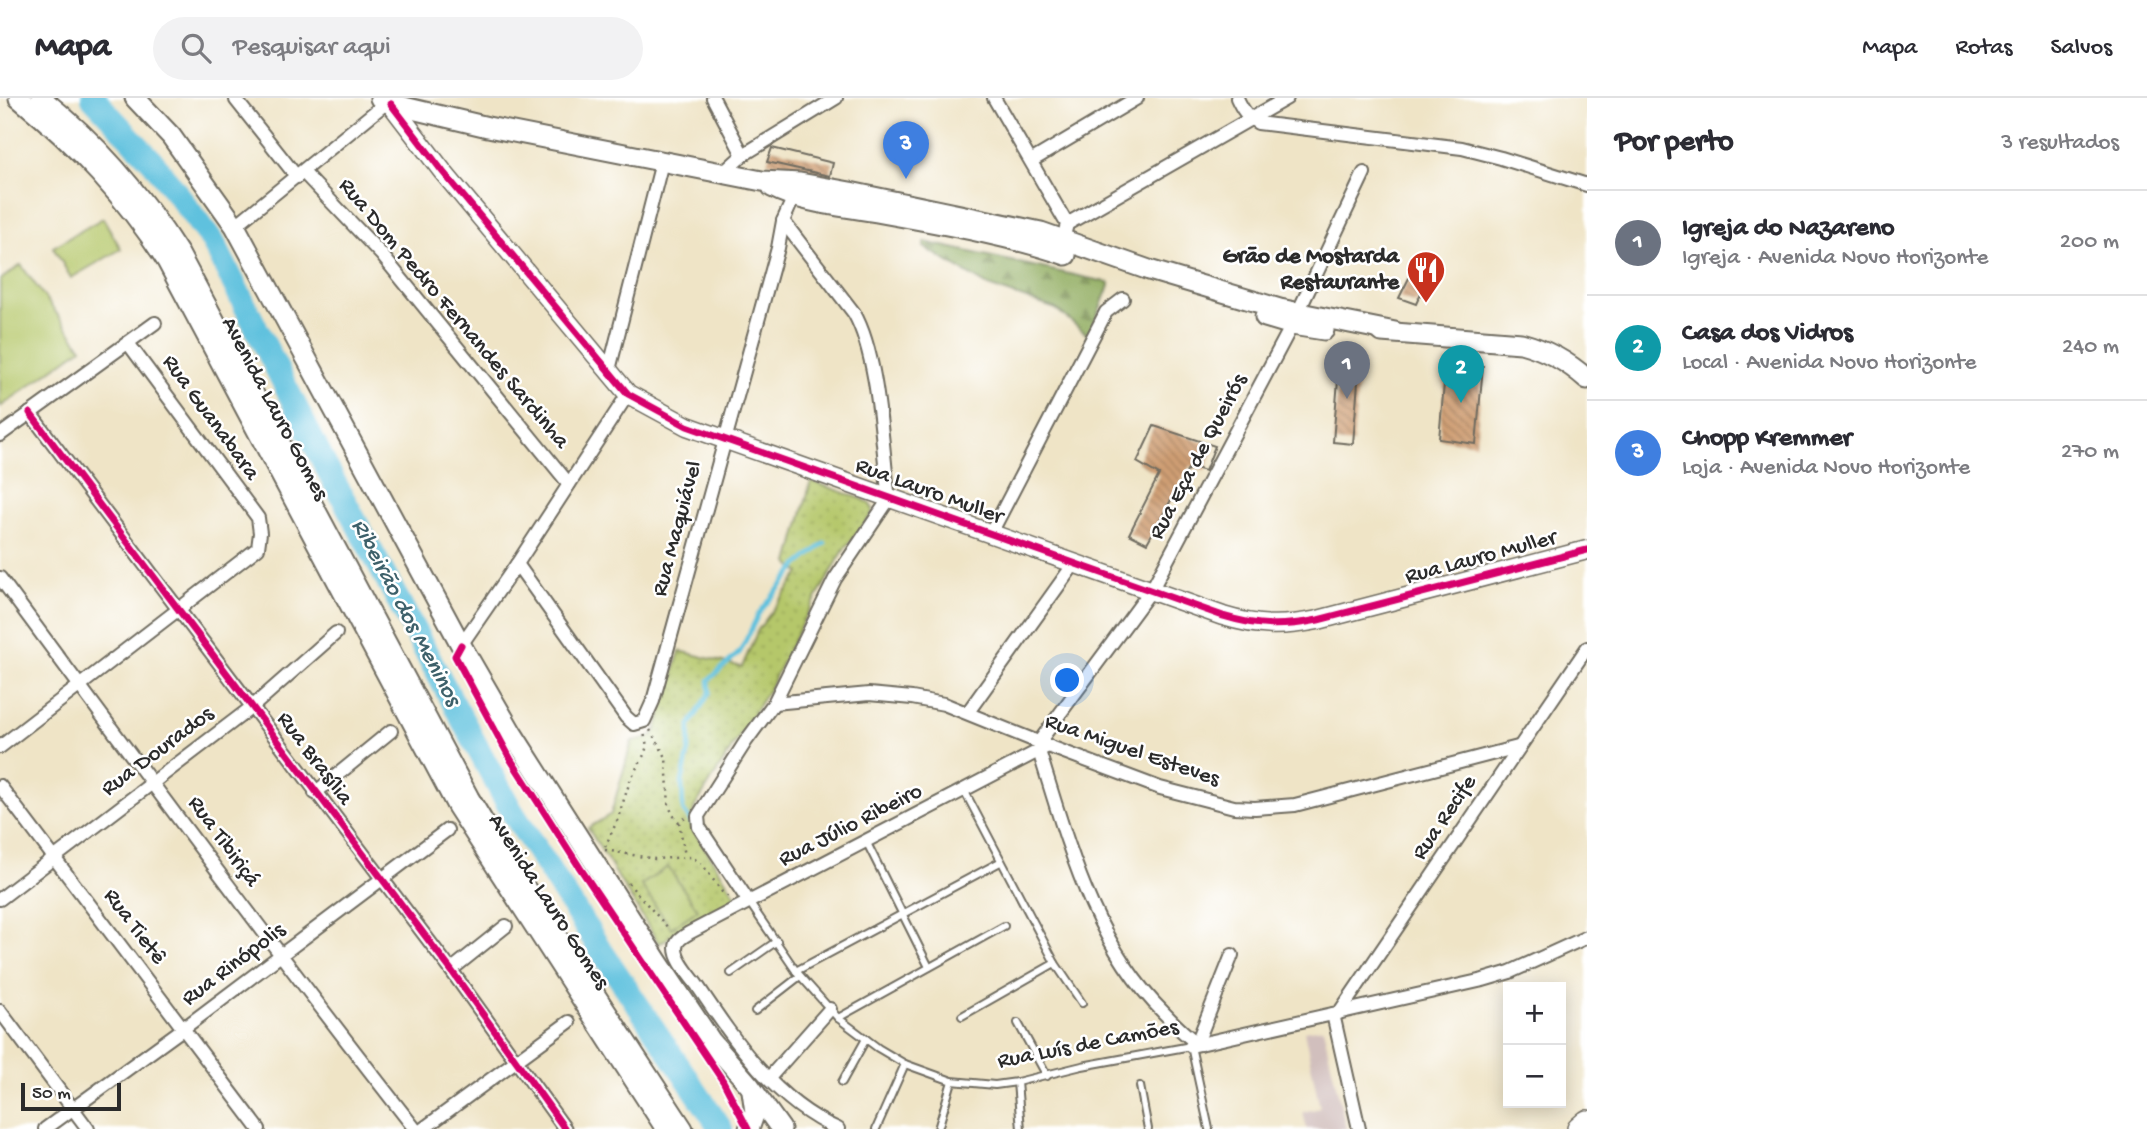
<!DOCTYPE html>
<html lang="pt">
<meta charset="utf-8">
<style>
:root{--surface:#fff;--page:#f2f2f3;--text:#2b2b33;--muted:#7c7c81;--line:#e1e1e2;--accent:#c8321e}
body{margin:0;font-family:"Gochi Hand",sans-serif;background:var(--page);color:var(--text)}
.controls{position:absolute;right:21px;bottom:21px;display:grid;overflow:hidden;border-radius:0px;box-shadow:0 4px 18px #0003}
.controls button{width:63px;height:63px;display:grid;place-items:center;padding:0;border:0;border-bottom:2px solid var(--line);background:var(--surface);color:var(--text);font:35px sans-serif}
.scale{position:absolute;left:21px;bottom:18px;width:100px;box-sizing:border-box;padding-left:7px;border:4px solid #2b2b2b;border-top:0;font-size:19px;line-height:24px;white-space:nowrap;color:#2b2b2b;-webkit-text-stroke:5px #fff;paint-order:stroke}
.you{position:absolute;left:1068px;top:583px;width:24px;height:24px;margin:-18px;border:5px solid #fff;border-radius:50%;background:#1a73e8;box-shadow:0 0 0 10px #1a73e833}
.badge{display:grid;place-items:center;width:46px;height:46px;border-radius:50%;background:var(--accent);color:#fff;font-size:23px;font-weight:700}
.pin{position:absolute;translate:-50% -58px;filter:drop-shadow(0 2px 4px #0008)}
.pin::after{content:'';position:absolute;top:37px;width:24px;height:21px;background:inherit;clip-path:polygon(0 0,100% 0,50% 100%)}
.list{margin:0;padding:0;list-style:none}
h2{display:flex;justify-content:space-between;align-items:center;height:91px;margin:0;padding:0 28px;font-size:30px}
h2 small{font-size:23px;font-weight:400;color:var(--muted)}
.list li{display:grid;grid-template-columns:46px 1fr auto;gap:21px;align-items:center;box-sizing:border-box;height:105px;padding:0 28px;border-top:2px solid var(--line)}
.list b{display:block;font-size:26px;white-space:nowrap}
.list p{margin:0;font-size:23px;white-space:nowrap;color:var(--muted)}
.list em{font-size:23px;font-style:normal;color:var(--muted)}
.icon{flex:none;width:38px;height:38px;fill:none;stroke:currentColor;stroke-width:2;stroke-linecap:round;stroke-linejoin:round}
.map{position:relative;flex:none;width:1587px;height:1031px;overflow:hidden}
header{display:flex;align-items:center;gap:42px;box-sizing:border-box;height:98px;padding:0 35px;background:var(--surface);border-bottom:2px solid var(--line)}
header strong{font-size:33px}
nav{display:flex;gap:38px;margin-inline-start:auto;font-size:24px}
.search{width:490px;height:63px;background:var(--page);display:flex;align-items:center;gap:18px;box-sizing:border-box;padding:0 24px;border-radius:38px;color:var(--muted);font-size:26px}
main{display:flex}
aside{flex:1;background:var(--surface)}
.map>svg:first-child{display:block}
</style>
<header>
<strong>Mapa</strong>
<div class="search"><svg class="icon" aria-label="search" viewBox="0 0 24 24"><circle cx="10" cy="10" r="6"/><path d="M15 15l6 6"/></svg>Pesquisar aqui</div>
<nav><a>Mapa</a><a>Rotas</a><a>Salvos</a></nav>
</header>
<main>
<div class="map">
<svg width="1587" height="1031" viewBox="0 0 1587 1031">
<defs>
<pattern id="grass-dots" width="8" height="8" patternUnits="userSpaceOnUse" patternTransform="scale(1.75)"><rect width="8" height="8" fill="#b5c76a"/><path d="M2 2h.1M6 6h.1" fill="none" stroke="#9cab5c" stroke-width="1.8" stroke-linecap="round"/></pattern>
<pattern id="forest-firs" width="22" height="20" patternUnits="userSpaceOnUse" patternTransform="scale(1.75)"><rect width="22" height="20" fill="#90ac5e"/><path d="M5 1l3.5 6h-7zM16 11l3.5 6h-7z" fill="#768c4e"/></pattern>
<pattern id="building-back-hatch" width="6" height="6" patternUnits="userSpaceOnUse" patternTransform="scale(1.75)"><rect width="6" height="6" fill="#cf9e73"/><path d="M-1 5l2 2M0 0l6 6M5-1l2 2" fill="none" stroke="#a8815f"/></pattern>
</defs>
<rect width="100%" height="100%" fill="#fff"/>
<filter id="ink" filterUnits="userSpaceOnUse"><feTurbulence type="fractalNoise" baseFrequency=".0143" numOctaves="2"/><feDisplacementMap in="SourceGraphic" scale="14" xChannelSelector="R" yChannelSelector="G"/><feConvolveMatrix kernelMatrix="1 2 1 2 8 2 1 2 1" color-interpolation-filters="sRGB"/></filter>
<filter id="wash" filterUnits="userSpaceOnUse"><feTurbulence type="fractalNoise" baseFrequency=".00686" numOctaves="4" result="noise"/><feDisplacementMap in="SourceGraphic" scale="28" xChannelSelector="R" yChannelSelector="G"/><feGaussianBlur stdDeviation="1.57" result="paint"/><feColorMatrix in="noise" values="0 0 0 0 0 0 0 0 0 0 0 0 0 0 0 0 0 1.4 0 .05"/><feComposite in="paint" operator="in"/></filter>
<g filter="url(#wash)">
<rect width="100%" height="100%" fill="#efe4c6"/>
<path fill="#d1bfbd" d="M1323,930L1346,1031H1307L1303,1014L1320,1010L1304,933Z"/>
<path fill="url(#grass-dots)" stroke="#70794a" stroke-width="2" d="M811,383L862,401L868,404L873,411L871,417L845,450L801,527L769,591L694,710L692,730L736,798L733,806L681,831L659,846L588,730L611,716L632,643L649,640L656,633L680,553L742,569L758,532L800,475L789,465Z"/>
<path fill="url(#forest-firs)" stroke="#5e6c44" stroke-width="2" d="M925,144L1110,185L1089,238L1056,211L988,188L924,149Z"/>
<g fill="#b5c76a" stroke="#70794a" stroke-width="2">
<path d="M103,120L121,151L71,180L53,149Z"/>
<path d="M21,167L82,250L0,309V182Z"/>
<path d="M668,769L698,812L671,830L641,787Z"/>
</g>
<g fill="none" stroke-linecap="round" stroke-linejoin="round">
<path stroke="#5fc1de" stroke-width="4.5" d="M692,725L683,712L682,684L689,652L690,627L710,594L709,582L740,554L759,515L798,467L825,445"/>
<path stroke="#5fc1de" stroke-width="24" d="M93,0L154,65L213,144L323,363L511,712L598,848L721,1031"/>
</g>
<g id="blocks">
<g fill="url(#building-back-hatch)">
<path d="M772,50L833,65L830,78L767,64Z"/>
<path d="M1419,160L1434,166L1416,206L1399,200Z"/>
<path d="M1340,257L1360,259L1353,346L1333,344Z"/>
<path d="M1446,264L1483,268L1476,346L1439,341Z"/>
<path d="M1154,328L1215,348L1205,373L1190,368L1147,445L1129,436L1159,377L1137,364Z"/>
</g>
</g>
</g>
<g filter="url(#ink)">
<use href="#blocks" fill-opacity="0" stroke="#706c61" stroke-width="2"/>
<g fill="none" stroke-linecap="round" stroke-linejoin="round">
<g stroke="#706c61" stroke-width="10">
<g id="lane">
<path d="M964,692L1055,865L1082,905"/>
<path d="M866,743L929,869"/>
<path d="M749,804L796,873L838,920L878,950L905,966L952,983L995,987L1017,984L1082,968L1191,948L1209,1031"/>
<path d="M796,873L1000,764"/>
<path d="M731,875L777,843"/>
<path d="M755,913L800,878"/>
<path d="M962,918L1055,865"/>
<path d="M838,920L1004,828"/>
<path d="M1018,925L1047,978"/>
<path d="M842,984L866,941"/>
<path d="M1017,984L1021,1031"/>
<path d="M1140,988L1148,1031"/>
<path d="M876,1031L905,966"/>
<path d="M938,1031L952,983"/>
</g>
</g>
<g stroke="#706c61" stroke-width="16">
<g id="street">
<path d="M713,0L743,57"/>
<path d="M994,0L1067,126L1065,134"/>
<path d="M1237,0C1242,11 1247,19 1258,25L1462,50L1501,60L1587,87"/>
<path d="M236,2L297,79"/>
<path d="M1031,63L1137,0"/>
<path d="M303,74L381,156L569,386"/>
<path d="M723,75L743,57L836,0"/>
<path d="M1067,126L1287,0"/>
<path d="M235,128L392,0"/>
<path d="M609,272L662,64"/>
<path d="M30,315L451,872L565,1031"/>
<path d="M0,337L155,225"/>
<path d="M990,437L1106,214L1123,201"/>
<path d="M517,466L626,619L634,626L644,623L653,603L778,150L783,123L797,92"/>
<path d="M0,480C137,665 273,850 415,1031"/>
<path d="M461,547L517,466L628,296"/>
<path d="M774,605L869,596L912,600L944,606L1048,648L1160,690L1234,709L1255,710L1295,707L1518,649"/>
<path d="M968,614L1074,466"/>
<path d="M1039,644L1152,491L1292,227L1364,75"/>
<path d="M0,649L258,450L260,435L258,420L128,245"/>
<path d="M1039,653C1068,745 1093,845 1164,915C1175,926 1187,940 1200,946"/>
<path d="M0,688L259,1031"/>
<path d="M315,695L391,633"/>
<path d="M0,801L252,609L336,535"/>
<path d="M749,804L699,729L698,718L746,643L774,605L835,481L889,401C882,349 879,259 854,215L783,123"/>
<path d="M451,872L506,828"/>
<path d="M0,913L88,1031"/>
<path d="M1339,915L1587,550"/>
<path d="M1333,916L1359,1031"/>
<path d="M1197,945L1232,857"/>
<path d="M1191,948L1483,882L1510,874L1587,839"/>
<path d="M769,980L830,911"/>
<path d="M45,1031L184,930L447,732"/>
<path d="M423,1031L569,924"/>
<path d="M838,1031C775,1004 734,942 697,887C690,877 676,863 676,850C676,842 683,839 689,835L1048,648"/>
</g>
</g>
<g stroke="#706c61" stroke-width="21">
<path id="secondary" d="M391,6L443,74L628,296L687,328L1223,518C1259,529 1282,529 1318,522L1587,452"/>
</g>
<g stroke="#706c61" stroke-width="23">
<g id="primary">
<path d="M19,0C79,49 125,98 167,163L457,708L666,1031"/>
<path d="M41,0C96,44 141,96 179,156L469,700L497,747L683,1031"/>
<path d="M135,0L171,38L235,128L461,547L512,635L658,864L711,943L750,988L781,1031"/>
<path d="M380,0L391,6L488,29L762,83L800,85L850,94L1041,134L1149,172L1280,211L1395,234"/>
<path d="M772,89C804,106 846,108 882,115C943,126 1007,137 1066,157"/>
<path d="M1265,219L1292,227L1324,232"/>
<path d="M1382,234L1521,245C1547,252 1567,263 1587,281"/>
<path d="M749,1031L755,1014L752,993"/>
</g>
</g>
<g stroke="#706c61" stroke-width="26">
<path id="highway" d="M1579,1031L1587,1024"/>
</g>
<g stroke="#706c61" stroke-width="2.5" stroke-dasharray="2 5" stroke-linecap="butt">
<path d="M650,632L666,659L669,708L673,717L679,724L687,719"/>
<path d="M679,724L685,758"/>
<path d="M605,749L617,723L631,680L644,657L647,648L644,635"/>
<path d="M605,752L655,761L692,759L702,766L722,794L729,799"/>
<path d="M628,785L670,832"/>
</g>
<use href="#lane" stroke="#fff" stroke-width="6"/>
<use href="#street" stroke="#fff" stroke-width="12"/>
<use href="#secondary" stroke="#fff" stroke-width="18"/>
<use href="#primary" stroke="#fff" stroke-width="19"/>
<use href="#highway" stroke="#fff" stroke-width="23"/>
<g stroke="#fff" stroke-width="11">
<g id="cycleway">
<path d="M391,6L443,74L628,296L687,328L1223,518C1259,529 1282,529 1318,522L1587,452"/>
<path d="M30,315L451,872L565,1031"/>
<path d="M461,547L455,558L511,662L580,770L723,983L748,1031"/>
</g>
</g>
<use href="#cycleway" stroke="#d6006c" stroke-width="7"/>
</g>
</g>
<defs>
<g id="restaurant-pin" transform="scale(2.0125)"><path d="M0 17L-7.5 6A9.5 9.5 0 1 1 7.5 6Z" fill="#c8321e" stroke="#fff"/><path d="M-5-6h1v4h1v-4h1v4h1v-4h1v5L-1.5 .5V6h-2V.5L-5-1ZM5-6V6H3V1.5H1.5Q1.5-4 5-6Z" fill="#fff"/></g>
</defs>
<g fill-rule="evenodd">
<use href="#restaurant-pin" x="1426" y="172"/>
</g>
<g text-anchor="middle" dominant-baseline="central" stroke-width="5" stroke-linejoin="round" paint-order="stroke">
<g font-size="23" font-weight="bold" fill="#2b2b2b" stroke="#fff" text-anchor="end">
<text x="1399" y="159">Grão de Mostarda<tspan x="1399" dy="26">Restaurante</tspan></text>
</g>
<g font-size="23" fill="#2b2b2b" stroke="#fff">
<text transform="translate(453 216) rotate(50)">Rua Dom Pedro Fernandes Sardinha</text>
<text transform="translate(274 311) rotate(62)">Avenida Lauro Gomes</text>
<text transform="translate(210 320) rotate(54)">Rua Guanabara</text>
<text transform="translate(1199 359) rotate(-62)">Rua Eça de Queirós</text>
<text transform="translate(929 394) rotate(20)">Rua Lauro Muller</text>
<text transform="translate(678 431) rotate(-75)">Rua Maquiável</text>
<text transform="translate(1481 460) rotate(-15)">Rua Lauro Muller</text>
<text transform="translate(1132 653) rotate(19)">Rua Miguel Esteves</text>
<text transform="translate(158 654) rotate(-37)">Rua Dourados</text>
<text transform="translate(314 661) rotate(53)">Rua Brasília</text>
<text transform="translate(1445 720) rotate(-56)">Rua Recife</text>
<text transform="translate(851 728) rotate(-27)">Rua Júlio Ribeiro</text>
<text transform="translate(223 744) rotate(54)">Rua Tibiriçá</text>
<text transform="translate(548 804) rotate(57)">Avenida Lauro Gomes</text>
<text transform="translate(134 829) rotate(53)">Rua Tietê</text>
<text transform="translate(234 867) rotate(-37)">Rua Rinópolis</text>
<text transform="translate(1088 947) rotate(-11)">Rua Luís de Camões</text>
</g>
<g font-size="24" font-style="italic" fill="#3d606a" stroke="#fff">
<text transform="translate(405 515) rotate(62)">Ribeirão dos Meninos</text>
</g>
</g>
</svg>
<div class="controls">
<button>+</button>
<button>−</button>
</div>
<div class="scale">50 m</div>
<div class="you"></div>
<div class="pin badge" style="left:1347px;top:301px;background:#6b7280">1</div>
<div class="pin badge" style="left:1461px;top:305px;background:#0f9aa8">2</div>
<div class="pin badge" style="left:906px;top:81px;background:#3f7fe0">3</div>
</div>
<aside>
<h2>Por perto<small>3 resultados</small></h2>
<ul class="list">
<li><span class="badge" style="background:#6b7280">1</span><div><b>Igreja do Nazareno</b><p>Igreja · Avenida Novo Horizonte</p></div><em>200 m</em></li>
<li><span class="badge" style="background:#0f9aa8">2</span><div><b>Casa dos Vidros</b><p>Local · Avenida Novo Horizonte</p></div><em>240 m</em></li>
<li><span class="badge" style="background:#3f7fe0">3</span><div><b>Chopp Kremmer</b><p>Loja · Avenida Novo Horizonte</p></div><em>270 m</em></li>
</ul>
</aside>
</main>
